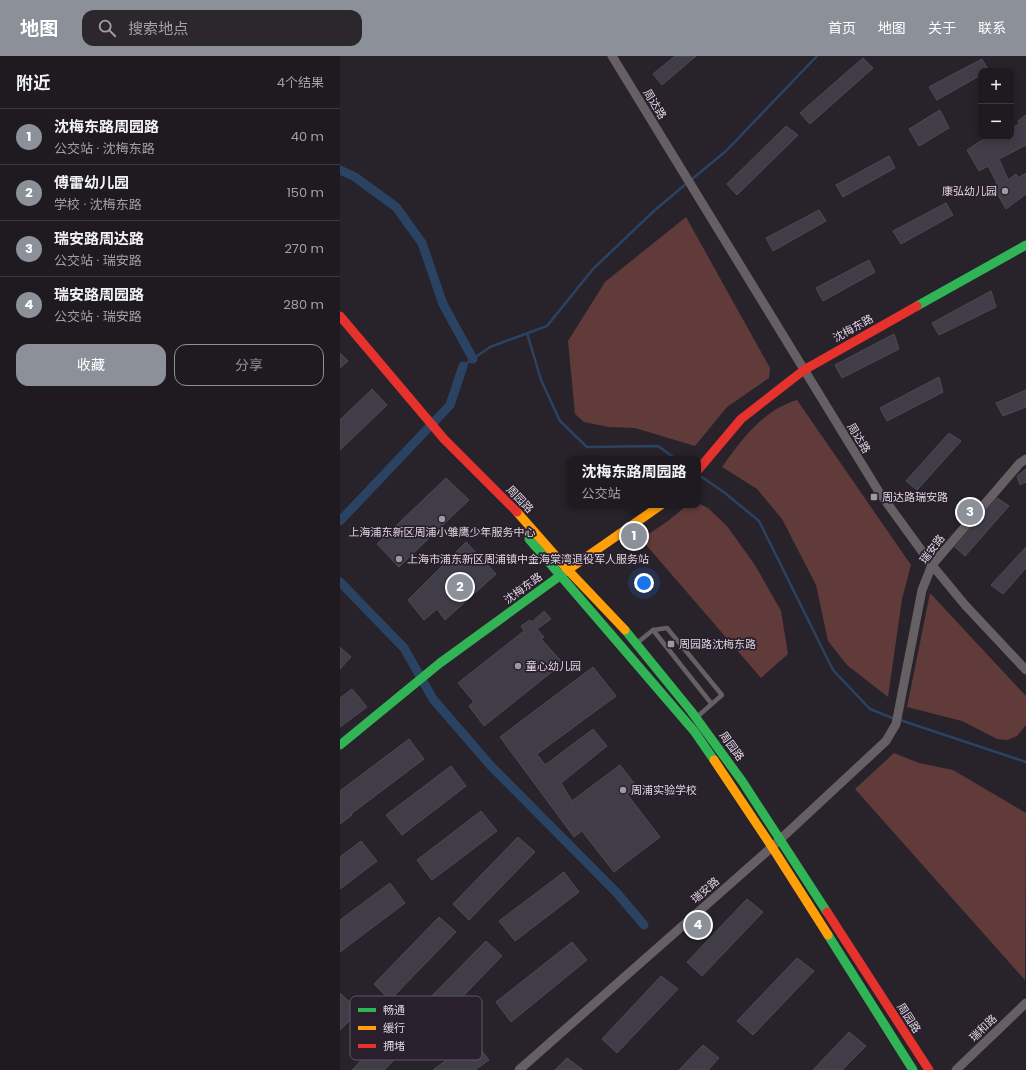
<!DOCTYPE html>
<html lang="zh">
<meta charset="utf-8">
<style>
:root{--surface:#1e1a20;--page:#2b272d;--text:#f1f3f6;--muted:#a1a1a5;--line:#3c383e;--accent:#8c9099}
body{margin:0;font-family:Poppins,"Noto Sans SC",sans-serif;background:var(--page);color:var(--text)}
.controls{position:absolute;right:12px;top:12px;display:grid;overflow:hidden;border-radius:8px;box-shadow:0 2px 10px #0003}
.controls button{width:36px;height:36px;display:grid;place-items:center;padding:0;border:0;border-bottom:1px solid var(--line);background:var(--surface);color:var(--text);font:20px sans-serif}
.you{position:absolute;left:304px;top:527px;width:14px;height:14px;margin:-10px;border:3px solid #fff;border-radius:50%;background:#1a73e8;box-shadow:0 0 0 6px #1a73e833}
.badge{display:grid;place-items:center;width:26px;height:26px;border-radius:50%;background:var(--accent);color:#fff;font-size:13px;font-weight:700}
.pin{position:absolute;translate:-50% -50%;border:2px solid #fff;box-shadow:0 1px 4px #0006}
.popup{position:absolute;left:227px;top:400px;width:134px;height:52px;box-sizing:border-box;display:grid;place-content:center;border-radius:8px;background:var(--surface);filter:drop-shadow(0 1px 3px #0005);font-size:13px;white-space:nowrap;color:var(--muted)}
.popup b{font-size:15px;color:var(--text)}
.popup::after{content:'';position:absolute;left:50%;top:100%;margin-left:-8px;border:8px solid transparent;border-top-color:var(--surface)}
.list{margin:0;padding:0;list-style:none}
h2{display:flex;justify-content:space-between;align-items:center;height:52px;margin:0;padding:0 16px;font-size:17px}
h2 small{font-size:13px;font-weight:400;color:var(--muted)}
.list li{display:grid;grid-template-columns:26px 1fr auto;gap:12px;align-items:center;box-sizing:border-box;height:56px;padding:0 16px;border-top:1px solid var(--line)}
.list b{display:block;font-size:15px;white-space:nowrap}
.list p{margin:0;font-size:13px;white-space:nowrap;color:var(--muted)}
.list em{font-size:13px;font-style:normal;color:var(--muted)}
.actions{display:flex;gap:8px;padding:12px 16px}
.actions a{flex:1;padding:9px 0;border:1px solid var(--accent);border-radius:12px;text-align:center;font-size:14px;color:var(--accent)}
.actions .main{background:var(--accent);color:#fff}
.icon{flex:none;width:22px;height:22px;fill:none;stroke:currentColor;stroke-width:2;stroke-linecap:round;stroke-linejoin:round}
.map{position:relative;flex:none;width:686px;height:1014px;overflow:hidden}
header{display:flex;align-items:center;gap:24px;box-sizing:border-box;height:56px;padding:0 20px;background:var(--accent);color:#fff}
header strong{font-size:19px}
nav{display:flex;gap:22px;margin-inline-start:auto;font-size:14px}
.search{width:280px;height:36px;background:var(--page);display:flex;align-items:center;gap:10px;box-sizing:border-box;padding:0 14px;border-radius:12px;color:var(--muted);font-size:15px}
main{display:flex}
aside{flex:1;background:var(--surface)}
.map>svg:first-child{display:block}
</style>
<header>
<strong>地图</strong>
<div class="search"><svg class="icon" aria-label="search" viewBox="0 0 24 24"><circle cx="10" cy="10" r="6"/><path d="M15 15l6 6"/></svg>搜索地点</div>
<nav><a>首页</a><a>地图</a><a>关于</a><a>联系</a></nav>
</header>
<main>
<aside>
<h2>附近<small>4个结果</small></h2>
<ul class="list">
<li><span class="badge">1</span><div><b>沈梅东路周园路</b><p>公交站 · 沈梅东路</p></div><em>40 m</em></li>
<li><span class="badge">2</span><div><b>傅雷幼儿园</b><p>学校 · 沈梅东路</p></div><em>150 m</em></li>
<li><span class="badge">3</span><div><b>瑞安路周达路</b><p>公交站 · 瑞安路</p></div><em>270 m</em></li>
<li><span class="badge">4</span><div><b>瑞安路周园路</b><p>公交站 · 瑞安路</p></div><em>280 m</em></li>
</ul>
<div class="actions"><a class="main">收藏</a><a>分享</a></div>
</aside>
<div class="map">
<svg width="686" height="1014" viewBox="0 0 686 1014">
<rect width="100%" height="100%" fill="#28222a"/>
<g fill="#613b3a">
<path d="M346,161L430,312L429,322L387,351L355,390L295,372L269,371L244,366L235,358L228,285L265,226Z"/>
<path d="M457,344L571,509L562,543L548,641L507,609L488,585L476,529L442,463L417,433L382,411C401,384 423,354 457,344Z"/>
<path d="M358,447L368,452L387,470L415,509L441,555L448,598L421,622L301,483L328,465L347,449H358Z"/>
<path d="M590,537L686,640V669L677,680L667,684L657,683L622,665L567,651Z"/>
<path d="M554,697L579,707L613,714L686,757L685,924L515,733Z"/>
</g>
<g fill="none" stroke-linecap="round" stroke-linejoin="round">
<g stroke="#2b4362" stroke-width="2.5">
<path d="M351,124L386,95L477,0"/>
<path d="M187,277L201,324L220,365L247,391L318,390L336,403"/>
<path d="M123,310L150,291L207,270L253,213L315,154L347,127"/>
<path d="M359,419L385,437L419,465L493,614L530,653L555,663"/>
<path d="M560,664L686,706"/>
</g>
<g stroke="#2b4362" stroke-width="9">
<path d="M0,114L15,121L56,151L82,187L103,248L133,303"/>
<path d="M0,465L110,349L123,310"/>
<path d="M0,526L64,592L93,643L150,709L277,837L304,869"/>
</g>
</g>
<g fill="#403d48" stroke="#4e4b53">
<path d="M335,0H356L322,29L313,18Z"/>
<path d="M523,2L533,12L470,68L460,57Z"/>
<path d="M642,3L649,15H641V19L597,44L589,31Z"/>
<path d="M600,54L609,72L579,90L569,73Z"/>
<path d="M686,59V89L659,103L668,124L676,118L678,122L686,117V138L666,153L653,130L657,127L648,110L639,115L627,94L647,81H671V73L679,68L678,65Z"/>
<path d="M446,70L458,79L397,139L387,128Z"/>
<path d="M549,100L555,112L503,141L496,129Z"/>
<path d="M606,147L613,159L561,188L553,175Z"/>
<path d="M479,154L486,165L433,195L426,182Z"/>
<path d="M529,204L535,216L483,245L476,232Z"/>
<path d="M651,235L656,251L599,279L592,267Z"/>
<path d="M554,278L559,293L502,322L495,309Z"/>
<path d="M0,297L8,305L0,312Z"/>
<path d="M599,321L603,336L547,365L540,352Z"/>
<path d="M32,333L47,349L0,394V364Z"/>
<path d="M686,334V351L663,360L656,347Z"/>
<path d="M609,377L621,385L577,434L566,425Z"/>
<path d="M686,413V426L680,429L677,420Z"/>
<path d="M106,422L129,444L59,511L37,488Z"/>
<path d="M657,442L669,450L625,500L615,491Z"/>
<path d="M126,486L156,518L105,564L97,553L84,564L68,544Z"/>
<path d="M686,491V512L663,538L651,529Z"/>
<path d="M204,555L211,563L197,573L204,581L201,583L223,607L144,670L129,650L134,646L118,627L184,575L181,570L190,564L192,566Z"/>
<path d="M0,591L11,601L0,613Z"/>
<path d="M253,611L276,640L197,698L205,709L253,673L267,690L221,727L232,745L280,709L297,731L287,738L320,781L274,816L242,775L234,781L160,681Z"/>
<path d="M12,633L27,651L0,671V642Z"/>
<path d="M69,683L84,703L11,758L12,759L0,768V735Z"/>
<path d="M111,710L126,730L62,779L46,759Z"/>
<path d="M141,755L157,775L92,824L77,804Z"/>
<path d="M178,781L195,796L129,864L113,848Z"/>
<path d="M21,785L37,805L0,833V801Z"/>
<path d="M224,816L239,836L175,885L159,865Z"/>
<path d="M50,827L65,847L0,896V864Z"/>
<path d="M407,843L423,856L362,920L347,906Z"/>
<path d="M99,861L116,876L50,944L34,928Z"/>
<path d="M146,885L162,900L96,968L80,952Z"/>
<path d="M232,886L247,904L171,966L156,946Z"/>
<path d="M457,902L474,915L413,979L397,965Z"/>
<path d="M321,920L338,933L277,997L262,983Z"/>
<path d="M0,937L19,955L0,974Z"/>
<path d="M509,976L526,990L502,1014H473Z"/>
<path d="M46,979L63,995L44,1014H12Z"/>
<path d="M133,984L149,1004L135,1014H93Z"/>
<path d="M363,989L379,1002L368,1014H339Z"/>
<path d="M227,1002L243,1014H215Z"/>
</g>
<g fill="none" stroke-linecap="round" stroke-linejoin="round">
<g stroke="#665f63" stroke-width="4.5">
<path d="M313,574L371,647"/>
<path d="M297,587L313,574L327,572L382,639L357,661"/>
</g>
<g stroke="#665f63" stroke-width="9">
<path d="M272,0L539,436L592,509L625,549L686,614"/>
<path d="M179,1014L432,791L546,685L556,668L582,534L592,509L680,407L686,403"/>
<path d="M616,1014L686,947"/>
</g>
<g stroke="#30b455" stroke-width="9">
<path d="M577,250L686,189"/>
<path d="M189,483L354,675L374,704"/>
<path d="M285,574L351,655L402,725L487,856"/>
<path d="M0,689L100,607L232,511"/>
<path d="M488,879L573,1014"/>
</g>
<g stroke="#ff9f0a" stroke-width="9">
<path d="M177,456L228,514L285,574"/>
<path d="M232,511L321,449"/>
<path d="M374,704L432,791L488,879"/>
</g>
<g stroke="#e5322d" stroke-width="9">
<path d="M0,260L104,383L177,456"/>
<path d="M358,414L401,363L464,314L577,250"/>
<path d="M487,856L589,1014"/>
</g>
</g>
<g fill="#9f98a2" stroke="#2a1f2d" stroke-width="1.5">
<circle cx="665" cy="135" r="4"/>
<rect x="530" y="437" width="8" height="8" rx="2"/>
<circle cx="102" cy="463" r="4"/>
<circle cx="59" cy="503" r="4"/>
<rect x="327" y="584" width="8" height="8" rx="2"/>
<circle cx="178" cy="610" r="4"/>
<circle cx="283" cy="734" r="4"/>
</g>
<g text-anchor="middle" dominant-baseline="central" stroke-width="3.5" stroke-linejoin="round" paint-order="stroke">
<g font-size="11" fill="#dfd8e2" stroke="#2a1f2d">
<text transform="translate(315 48) rotate(59)">周达路</text>
<text transform="translate(513 272) rotate(-29)">沈梅东路</text>
<text transform="translate(519 382) rotate(59)">周达路</text>
<text transform="translate(180 443) rotate(46)">周园路</text>
<text transform="translate(592 493) rotate(-53)">瑞安路</text>
<text transform="translate(183 532) rotate(-36)">沈梅东路</text>
<text transform="translate(392 690) rotate(54)">周园路</text>
<text transform="translate(365 834) rotate(-41)">瑞安路</text>
<text transform="translate(569 962) rotate(57)">周园路</text>
<text transform="translate(643 972) rotate(-44)">瑞和路</text>
</g>
<g font-size="11" fill="#dfd8e2" stroke="#2a1f2d" text-anchor="start">
<text x="657" y="135" text-anchor="end">康弘幼儿园</text>
<text x="542" y="441">周达路瑞安路</text>
<text x="102" y="476" text-anchor="middle">上海浦东新区周浦小雏鹰少年服务中心</text>
<text x="67" y="503">上海市浦东新区周浦镇中金海棠湾退役军人服务站</text>
<text x="339" y="588">周园路沈梅东路</text>
<text x="186" y="610">童心幼儿园</text>
<text x="291" y="734">周浦实验学校</text>
</g>
</g>
<rect x="10" y="940" width="132" height="64" rx="6" fill="#2a1f2d" stroke="#605663" stroke-width="1"/>
<rect x="18" y="952" width="18" height="4" fill="#30b455"/>
<rect x="18" y="970" width="18" height="4" fill="#ff9f0a"/>
<rect x="18" y="988" width="18" height="4" fill="#e5322d"/>
<g font-size="11" fill="#dfd8e2">
<text x="43" y="958">畅通</text>
<text x="43" y="976">缓行</text>
<text x="43" y="994">拥堵</text>
</g>
</svg>
<div class="controls">
<button>+</button>
<button>−</button>
</div>
<div class="you"></div>
<div class="pin badge" style="left:294px;top:480px">1</div>
<div class="popup"><b>沈梅东路周园路</b>公交站</div>
<div class="pin badge" style="left:120px;top:531px">2</div>
<div class="pin badge" style="left:630px;top:456px">3</div>
<div class="pin badge" style="left:358px;top:869px">4</div>
</div>
</main>
